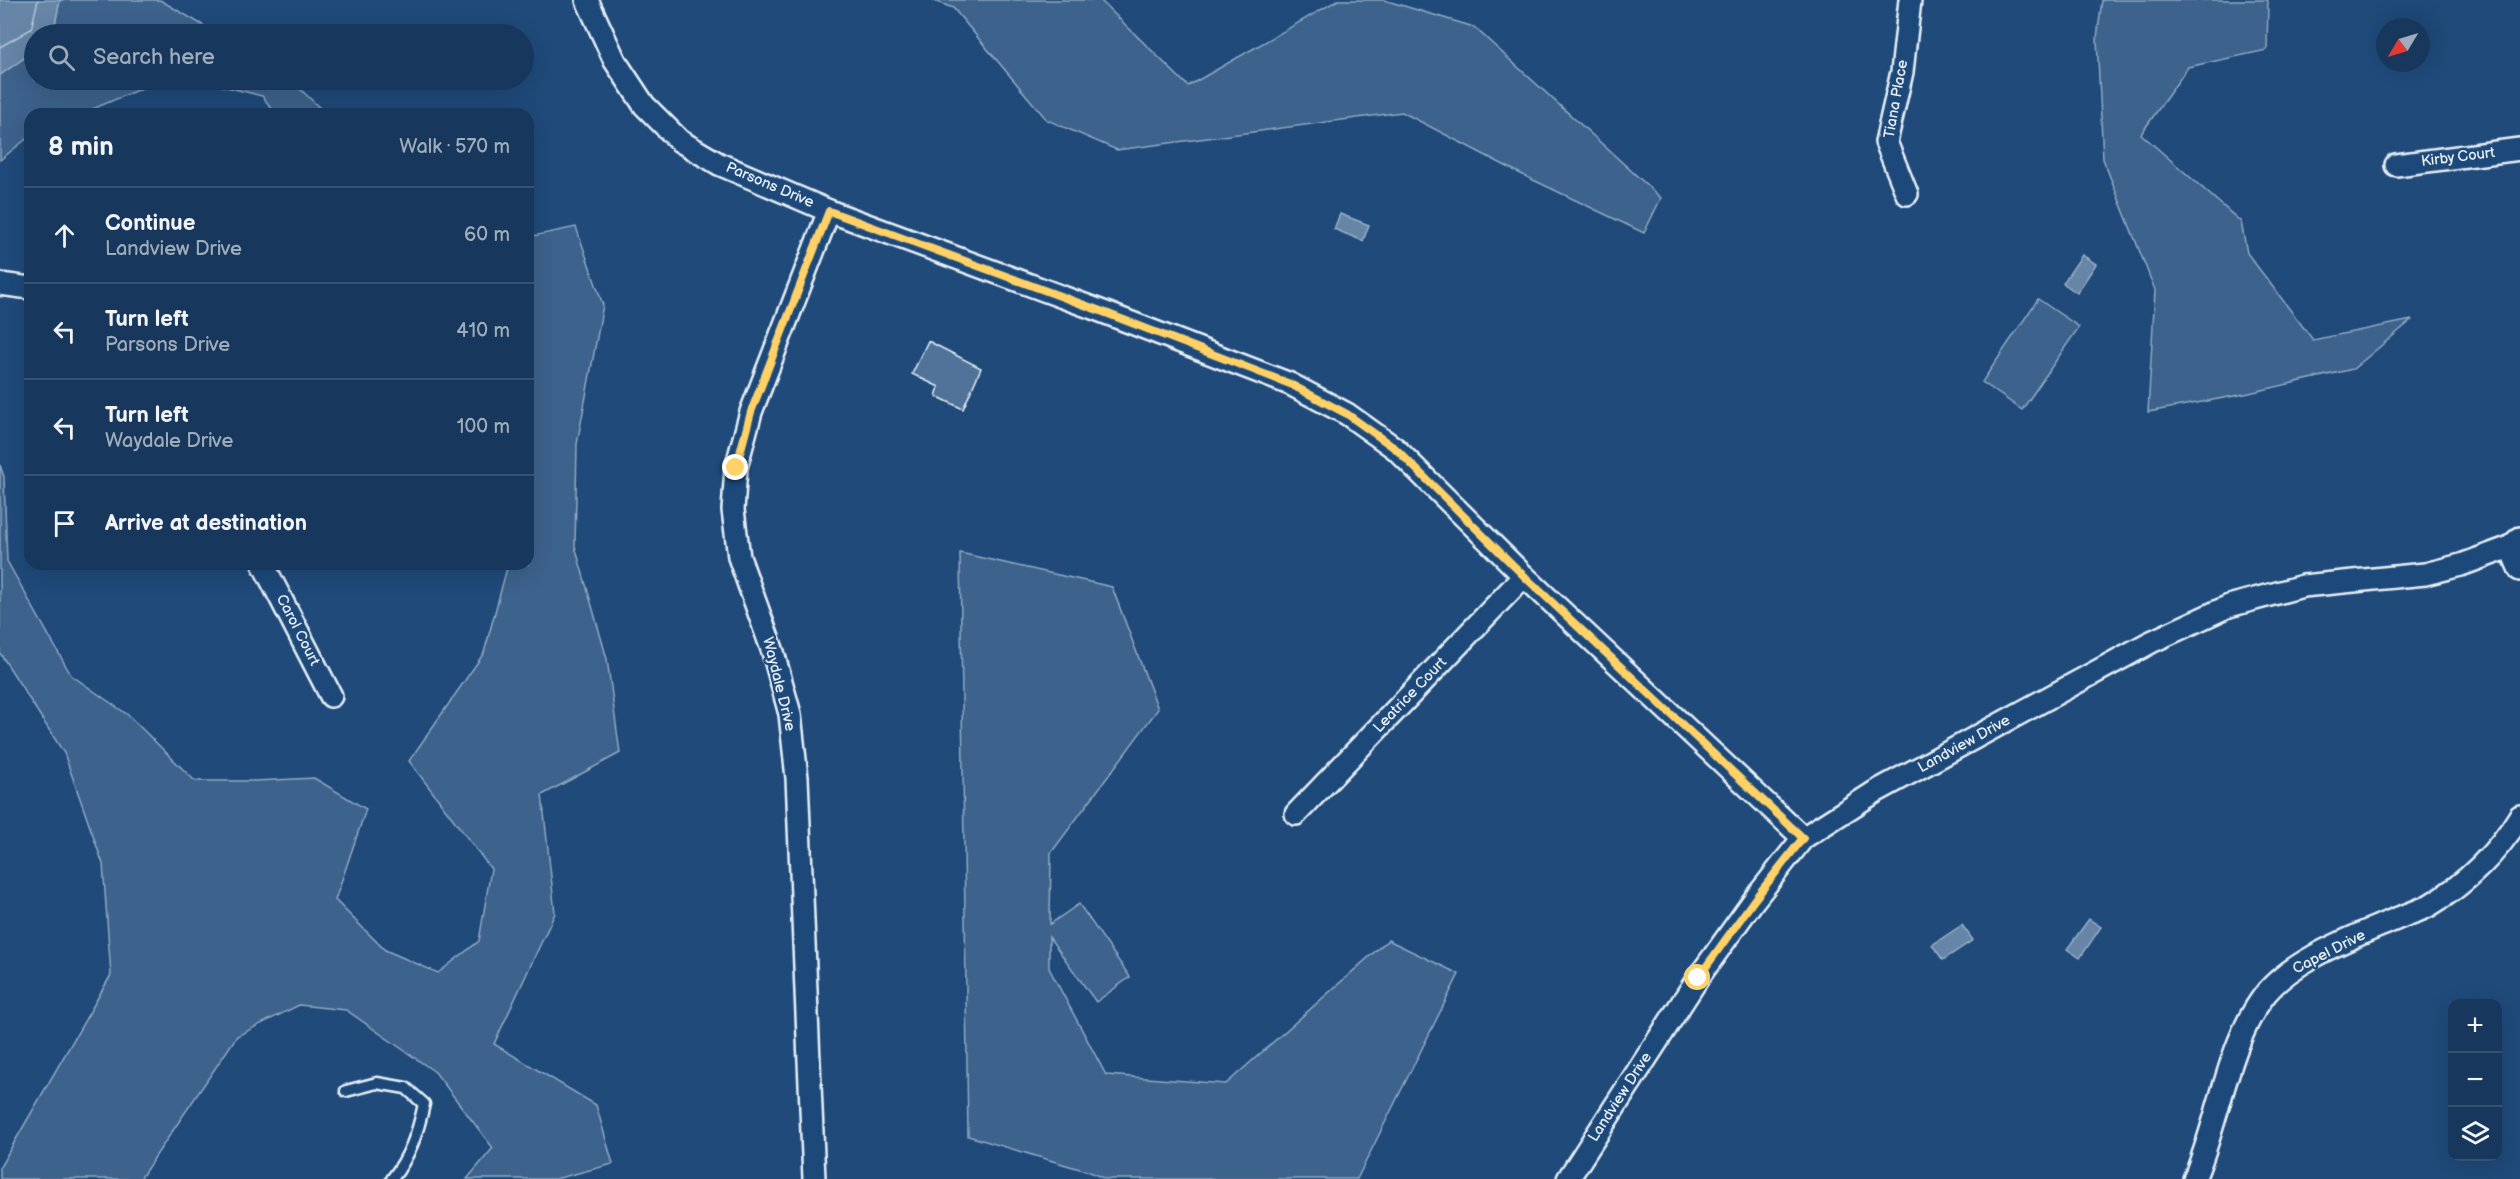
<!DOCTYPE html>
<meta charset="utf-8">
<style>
:root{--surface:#17385c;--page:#244365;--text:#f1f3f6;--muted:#9eacbb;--line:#365272}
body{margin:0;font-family:"Balsamiq Sans",sans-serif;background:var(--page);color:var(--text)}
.controls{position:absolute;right:18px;bottom:18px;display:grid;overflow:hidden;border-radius:12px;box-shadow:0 6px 24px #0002}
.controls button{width:54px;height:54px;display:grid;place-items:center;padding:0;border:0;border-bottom:2px solid var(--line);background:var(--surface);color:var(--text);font:30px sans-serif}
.compass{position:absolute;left:2376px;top:18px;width:54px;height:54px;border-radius:50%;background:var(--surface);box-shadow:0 6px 24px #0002;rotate:232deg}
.stop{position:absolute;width:18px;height:18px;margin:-14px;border:4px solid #ffd166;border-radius:50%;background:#fff}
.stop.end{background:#ffd166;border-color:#fff;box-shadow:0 2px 6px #0008}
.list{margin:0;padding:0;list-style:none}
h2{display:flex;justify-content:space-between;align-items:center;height:78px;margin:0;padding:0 24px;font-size:26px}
h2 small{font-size:20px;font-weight:400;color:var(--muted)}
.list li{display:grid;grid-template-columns:39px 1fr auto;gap:18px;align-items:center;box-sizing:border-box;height:96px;padding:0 24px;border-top:2px solid var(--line)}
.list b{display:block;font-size:22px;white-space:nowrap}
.list p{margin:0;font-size:20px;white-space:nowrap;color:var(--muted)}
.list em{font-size:20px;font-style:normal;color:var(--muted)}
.icon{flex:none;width:33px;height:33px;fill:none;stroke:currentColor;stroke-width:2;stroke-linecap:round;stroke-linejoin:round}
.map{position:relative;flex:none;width:2520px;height:1179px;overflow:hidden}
.search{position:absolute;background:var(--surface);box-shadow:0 6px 24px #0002;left:24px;top:24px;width:510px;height:66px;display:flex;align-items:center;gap:15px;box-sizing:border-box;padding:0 21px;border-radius:33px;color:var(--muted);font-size:22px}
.panel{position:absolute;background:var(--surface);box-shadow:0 6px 24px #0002;left:24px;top:108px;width:510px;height:462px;border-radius:18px}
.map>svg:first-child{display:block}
</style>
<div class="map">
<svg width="2520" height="1179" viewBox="0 0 2520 1179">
<rect width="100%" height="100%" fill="#1f4a7a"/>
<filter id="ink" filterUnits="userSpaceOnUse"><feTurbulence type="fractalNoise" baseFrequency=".0167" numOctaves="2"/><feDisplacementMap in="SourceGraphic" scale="12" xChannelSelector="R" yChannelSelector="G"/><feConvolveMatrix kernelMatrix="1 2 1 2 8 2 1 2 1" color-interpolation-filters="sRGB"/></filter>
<g filter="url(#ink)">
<g fill="#3c628c" stroke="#92aac2" stroke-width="1.5">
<path d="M60,0H160L218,34H53Z"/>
<path d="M931,0H1100L1188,86L1338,0H1384L1474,27L1661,198L1644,233L1525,176L1402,112L1117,150L1047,120L953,8Z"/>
<path d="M2102,0H2268L2267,50L2188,67L2141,134L2241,222L2247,253L2313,340L2412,320L2353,369L2245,394L2148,412L2155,290L2103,159L2097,38Z"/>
<path d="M34,51V80H161L81,114H30V136L0,160V75Z"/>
<path d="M199,80H291L326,114H276L262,96Z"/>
<path d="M576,227L603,305L577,444L575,546L607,659L620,753L542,795L555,913L494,1044L596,1105L613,1164L555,1179H467L493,1148L435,1072L346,1010L299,1005L237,1036L140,1179H0V1167L111,975L103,864L64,753L0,653V465L4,477L7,561L71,675L128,715L195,781H255L314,778L366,809L335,900L385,950L438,973L479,941L491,869L409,761L484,653L508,564H528V237Z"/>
<path d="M2038,299L2079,327L2022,410L1982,382Z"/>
<path d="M960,553L1112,587L1158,709L1051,853L1050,924L1079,904L1130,977L1096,1002L1049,937V968L1106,1075L1226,1084L1388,940L1459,974L1357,1179H1105L1090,1172L968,1136Z"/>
</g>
<g fill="#6685a7" stroke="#9ab0c7" stroke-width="1.5">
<path d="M0,0H60L53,34H34V51L0,75Z"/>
<path d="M1340,214L1369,225L1363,241L1334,229Z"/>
<path d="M2082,255L2096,264L2077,293L2063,283Z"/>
<path d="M2089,919L2101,927L2080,958L2067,949Z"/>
<path d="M1962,925L1973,940L1943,960L1932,945Z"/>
</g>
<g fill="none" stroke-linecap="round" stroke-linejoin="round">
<path stroke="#b4c6d8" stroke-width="1.5" d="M0,47L31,29L38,0"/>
</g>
<path fill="#517399" stroke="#e8f1f8" stroke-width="1.5" d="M928,341L981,368L963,409L936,396L939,387L912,374Z"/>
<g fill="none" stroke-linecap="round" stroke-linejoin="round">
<g stroke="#e8f1f8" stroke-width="15">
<path id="service" d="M346,1091L377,1083L406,1088L424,1104C418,1132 410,1156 392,1179"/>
</g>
<g stroke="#e8f1f8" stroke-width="26">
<g id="minor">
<path d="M587,0L615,61L644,105L680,141L719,164L829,211L1098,310L1290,384L1347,414L1396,449L1524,576L1803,838"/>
<path d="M2396,165L2520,149"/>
<path d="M1907,194L1886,142L1902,72L1910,0"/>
<path d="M0,284L30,288"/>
<path d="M2510,547L2520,570"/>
<path d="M263,564L331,696"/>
<path d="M1296,814L1524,576"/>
<path d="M814,1179L797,778L790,714L773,652L739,557L733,510L736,468L751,412L829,211"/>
<path d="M1568,1179L1698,978L1754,900L1803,838L1875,792L2151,642L2229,606L2303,586L2425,574L2461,565L2510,547L2520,538"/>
<path d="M2194,1179C2218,1124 2227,1048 2261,1000C2287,961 2354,937 2396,919C2407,914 2420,911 2430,905C2466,884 2499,851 2520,816"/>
</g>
</g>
<use href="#service" stroke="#1f4a7a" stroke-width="10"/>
<use href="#minor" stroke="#1f4a7a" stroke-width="21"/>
</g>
</g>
<g fill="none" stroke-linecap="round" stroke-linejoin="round" filter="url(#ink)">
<path stroke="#ffd166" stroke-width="8" d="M736,468L751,412L829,211L1098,310L1290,384L1347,414L1396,449L1524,576L1803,838L1754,900L1698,978"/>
</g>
<g text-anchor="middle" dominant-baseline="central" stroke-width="4.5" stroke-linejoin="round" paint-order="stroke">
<g font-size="15" fill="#e8f1f8" stroke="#1f4a7a">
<text transform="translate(1896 99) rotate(-80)">Tiana Place</text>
<text transform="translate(2458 157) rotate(-7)">Kirby Court</text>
<text transform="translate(770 185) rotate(23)">Parsons Drive</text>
<text transform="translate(298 630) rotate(63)">Carol Court</text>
<text transform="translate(779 684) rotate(76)">Waydale Drive</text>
<text transform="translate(1410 695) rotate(-46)">Leatrice Court</text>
<text transform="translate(1964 744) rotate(-29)">Landview Drive</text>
<text transform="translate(2329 952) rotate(-27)">Capel Drive</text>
<text transform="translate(1620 1097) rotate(-57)">Landview Drive</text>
</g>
</g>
</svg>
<div class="controls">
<button>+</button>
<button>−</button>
<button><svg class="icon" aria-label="layers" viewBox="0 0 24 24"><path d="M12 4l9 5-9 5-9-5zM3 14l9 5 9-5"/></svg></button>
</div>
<svg class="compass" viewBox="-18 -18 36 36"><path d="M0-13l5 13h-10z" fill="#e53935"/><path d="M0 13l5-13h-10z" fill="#9eacbb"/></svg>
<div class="stop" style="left:1698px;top:978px"></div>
<div class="stop end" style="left:736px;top:468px"></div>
<div class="search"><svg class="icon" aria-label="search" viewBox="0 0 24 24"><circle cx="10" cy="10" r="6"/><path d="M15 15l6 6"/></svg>Search here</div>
<section class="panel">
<h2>8 min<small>Walk · 570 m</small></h2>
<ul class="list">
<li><svg class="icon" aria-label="ahead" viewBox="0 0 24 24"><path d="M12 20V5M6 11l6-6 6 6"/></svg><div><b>Continue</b><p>Landview Drive</p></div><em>60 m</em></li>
<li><svg class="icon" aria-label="left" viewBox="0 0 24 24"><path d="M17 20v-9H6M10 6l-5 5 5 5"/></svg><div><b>Turn left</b><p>Parsons Drive</p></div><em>410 m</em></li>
<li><svg class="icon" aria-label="left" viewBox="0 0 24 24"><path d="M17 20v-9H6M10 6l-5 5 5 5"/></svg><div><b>Turn left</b><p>Waydale Drive</p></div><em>100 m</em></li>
<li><svg class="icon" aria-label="arrive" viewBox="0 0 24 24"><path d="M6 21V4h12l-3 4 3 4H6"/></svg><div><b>Arrive at destination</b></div></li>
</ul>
</section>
</div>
